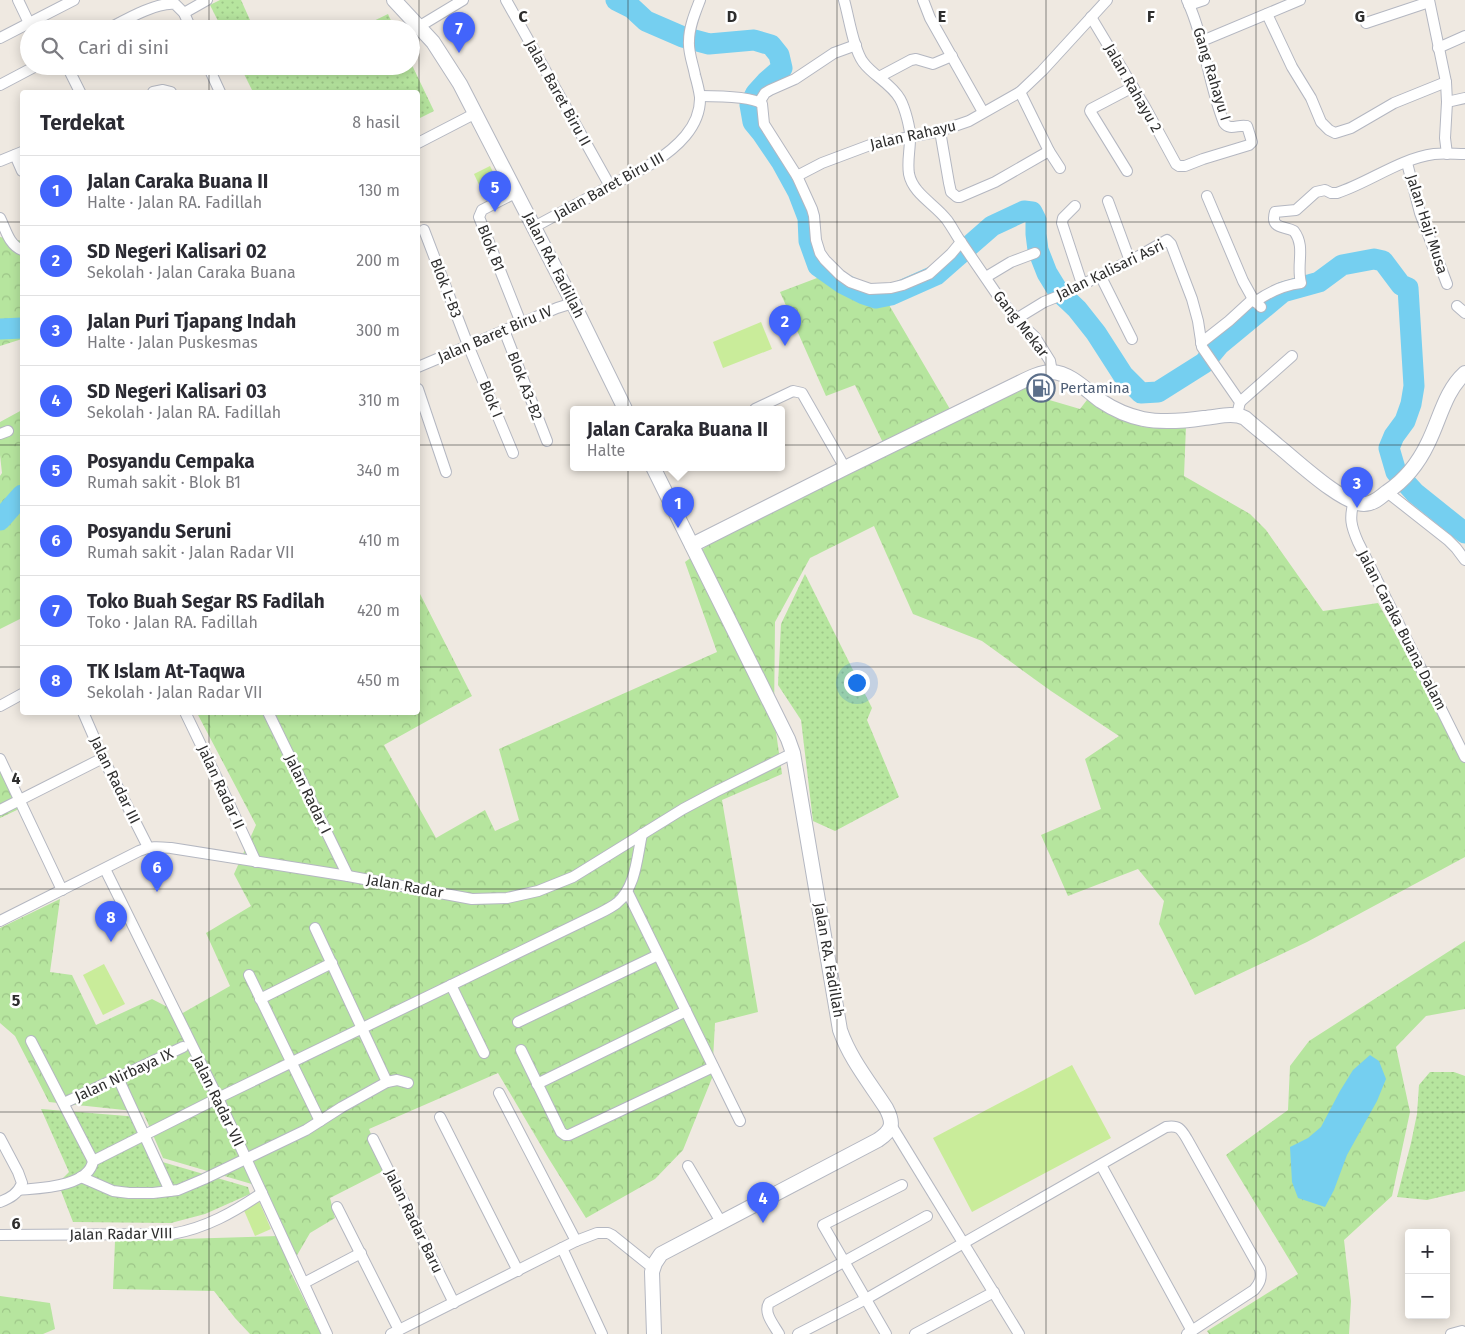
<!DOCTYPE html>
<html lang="id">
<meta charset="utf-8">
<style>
:root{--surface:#fff;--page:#f2f2f3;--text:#2b2b33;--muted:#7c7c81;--line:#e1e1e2;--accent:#4264fb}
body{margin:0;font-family:"Fira Sans",sans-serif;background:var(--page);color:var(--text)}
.controls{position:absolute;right:15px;bottom:15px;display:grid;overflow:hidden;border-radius:5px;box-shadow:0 2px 12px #0003}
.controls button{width:45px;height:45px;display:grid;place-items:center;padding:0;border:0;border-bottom:1px solid var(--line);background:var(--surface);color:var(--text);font:25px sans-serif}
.you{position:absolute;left:856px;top:682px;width:18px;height:18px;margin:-12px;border:4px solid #fff;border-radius:50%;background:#1a73e8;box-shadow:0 0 0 8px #1a73e833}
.badge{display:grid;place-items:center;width:32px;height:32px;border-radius:50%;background:var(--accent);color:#fff;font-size:16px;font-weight:700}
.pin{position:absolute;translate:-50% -41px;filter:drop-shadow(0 1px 2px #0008)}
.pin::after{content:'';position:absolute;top:26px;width:18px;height:15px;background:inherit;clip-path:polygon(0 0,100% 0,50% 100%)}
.popup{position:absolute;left:570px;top:406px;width:215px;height:65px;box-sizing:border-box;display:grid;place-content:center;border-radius:5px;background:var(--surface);filter:drop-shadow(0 1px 4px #0005);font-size:16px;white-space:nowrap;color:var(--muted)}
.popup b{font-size:19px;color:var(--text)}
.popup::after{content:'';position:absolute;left:50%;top:100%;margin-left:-10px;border:10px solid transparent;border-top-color:var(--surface)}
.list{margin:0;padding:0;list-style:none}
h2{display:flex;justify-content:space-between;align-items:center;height:65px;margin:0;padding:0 20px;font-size:21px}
h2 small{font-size:16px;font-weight:400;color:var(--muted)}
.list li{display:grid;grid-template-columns:32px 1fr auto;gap:15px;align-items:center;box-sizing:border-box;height:70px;padding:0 20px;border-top:1px solid var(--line)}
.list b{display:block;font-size:19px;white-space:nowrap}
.list p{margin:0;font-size:16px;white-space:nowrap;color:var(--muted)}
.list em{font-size:16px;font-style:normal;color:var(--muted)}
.icon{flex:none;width:28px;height:28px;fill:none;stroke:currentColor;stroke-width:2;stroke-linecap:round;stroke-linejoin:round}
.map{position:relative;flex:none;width:1465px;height:1334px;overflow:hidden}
.search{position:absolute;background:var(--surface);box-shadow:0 2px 12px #0003;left:20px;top:20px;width:400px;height:55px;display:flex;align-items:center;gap:12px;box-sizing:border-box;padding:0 18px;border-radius:28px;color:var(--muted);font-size:19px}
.panel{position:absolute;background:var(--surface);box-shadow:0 2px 12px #0003;left:20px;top:90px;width:400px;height:625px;border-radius:5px}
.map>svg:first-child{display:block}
</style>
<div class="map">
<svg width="1465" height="1334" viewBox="0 0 1465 1334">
<defs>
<pattern id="grass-dots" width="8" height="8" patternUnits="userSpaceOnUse" patternTransform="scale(1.25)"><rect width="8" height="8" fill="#b6e59e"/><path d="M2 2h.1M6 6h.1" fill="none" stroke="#9dc588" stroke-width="1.8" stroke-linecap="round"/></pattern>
<pattern id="forest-crowns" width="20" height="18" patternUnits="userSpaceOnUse" patternTransform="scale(1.25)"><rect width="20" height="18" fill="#b6e59e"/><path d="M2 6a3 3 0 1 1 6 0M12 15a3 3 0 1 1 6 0" fill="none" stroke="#9dc588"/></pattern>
</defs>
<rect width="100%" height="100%" fill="#efe9e1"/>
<g fill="url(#grass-dots)">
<path d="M220,0H241L254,29H222L210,5Z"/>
<path d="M388,14L395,29H357Z"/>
<path d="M411,63L434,111L418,119V92H253L240,66H269L271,70L279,66H411Z"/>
<path d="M805,574L872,708L867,720L899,797L835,831L813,821L801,720L778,685L781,624Z"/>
<path d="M1430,1072H1454L1465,1076V1191L1427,1200L1397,1197L1411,1143L1417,1114L1419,1085Z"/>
<path d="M41,1109L139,1117L159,1161L248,1187L250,1194L205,1214L171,1223L73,1222L58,1183L69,1172Z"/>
</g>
<g fill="url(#forest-crowns)">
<path d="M0,237L22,241V339L0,346Z"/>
<path d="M825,275L859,295L885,298L954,416L1035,381V398L1046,399L1080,409L1090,396L1107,412L1143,427L1166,428L1186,426L1184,476L1250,514L1266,530L1323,611L1378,603L1465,757V857L1307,942L1195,995L1159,924L1164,901L1138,869L1068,896L1041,835L1101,809L1085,759L1119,736L1051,691L982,641L913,614L874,526L810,558L775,622L774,718L782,774L722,800L758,1012L715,1023L712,1078L683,1150L655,1179L586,1218L549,1159L498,1073L369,1129L385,1170L330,1198L335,1218L310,1233L289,1269L321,1334H250L235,1318L214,1291L113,1289L115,1241L278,1236L255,1185L163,1158L143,1112L49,1102L15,1036L0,1023V928L60,899L50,972L72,975L96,1025L152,999L181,1014L230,986L206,933L251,906L234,874L256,825L197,713L418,712V590L472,696L384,745L436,838L485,810L495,831L519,820L499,749L717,652L685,562L751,514L887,451L855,385L826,396L780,292Z"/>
<path d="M22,410V618L0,629V476L2,473L0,455V422Z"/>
<path d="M0,769L19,809L0,818Z"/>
<path d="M1465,941V1009L1426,1016L1396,1047L1410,1112L1392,1196L1344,1240L1351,1301L1349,1334H1209L1207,1331L1298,1274L1226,1155L1288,1110L1290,1066L1309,1041Z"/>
<path d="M0,1296L50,1303L55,1329L43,1334H0Z"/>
</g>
<g fill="#c9ec9a">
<path d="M490,166L503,192L486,200L474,174Z"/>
<path d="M761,322L772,349L723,368L713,342Z"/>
<path d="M104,964L125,1004L103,1015L83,975Z"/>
<path d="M1072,1065L1111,1138L972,1212L933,1138Z"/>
<path d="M259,1201L271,1229L255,1236L243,1208Z"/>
</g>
<path fill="#75cff0" d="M1370,1055L1379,1061L1386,1079L1377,1101L1347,1155L1334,1190L1325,1207L1298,1198L1292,1182L1290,1147L1308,1138L1321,1127L1340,1091L1353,1070Z"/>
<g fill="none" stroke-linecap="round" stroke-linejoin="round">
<g stroke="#75cff0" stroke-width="21">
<path d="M616,0L632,8L646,21L683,37L709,44L754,40L771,45L779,55L782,68L766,82L756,93L750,105L753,122L762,133L781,161L798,192L808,218L809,241L818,266L842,283L864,294L876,298L891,295L936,275L992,226L1024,211L1032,212L1036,220V234L1038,250L1047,273L1058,291L1077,309L1096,333L1123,375L1141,393L1158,392L1204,363L1219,345L1283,292L1319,282L1342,265L1374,259L1383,261L1401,285L1408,288L1414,386L1411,404L1405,421L1394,436L1389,448L1396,472L1415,493L1465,533"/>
<path d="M0,329L22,328"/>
<path d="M0,520L22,495"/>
</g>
<g stroke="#b4b7c1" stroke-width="12">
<g id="street">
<path d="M18,0L29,23"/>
<path d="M506,0L610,186"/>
<path d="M844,0C849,17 853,48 863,62C873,76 891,83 900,99C905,108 911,130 910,139C910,150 907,162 909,174C913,194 935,204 947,220C952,227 956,235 961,242"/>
<path d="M923,0L930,18L983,112"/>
<path d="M1429,0L1446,82L1447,102L1445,138L1447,154"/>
<path d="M1189,5L1204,0"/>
<path d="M184,13L207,0"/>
<path d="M1267,14L1292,67L1311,98L1321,122L1329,130L1335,133L1351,128L1394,103L1446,82"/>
<path d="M1091,17L1145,107L1176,164L1179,166H1185L1203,159L1249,145L1252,142L1247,126C1238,124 1230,131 1224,123C1208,83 1205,39 1187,0"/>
<path d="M1366,23L1429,2"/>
<path d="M420,26L463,0"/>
<path d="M108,29C125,20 156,2 175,4L184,13L191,29"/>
<path d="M0,38L74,0"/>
<path d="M1202,41L1300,0"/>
<path d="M1438,48L1465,36"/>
<path d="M67,66L80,92"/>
<path d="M208,66L220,92"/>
<path d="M879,77L911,60L916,59L933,64L952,56"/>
<path d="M0,85L36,66"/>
<path d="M153,92L163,90L171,92"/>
<path d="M1020,92L1049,151L1060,168"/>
<path d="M700,96C714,96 752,96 762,104L764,124L797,176L812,209L814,216L816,240L820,253L825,260L840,275L850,282L870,289L891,288L903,285L929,274L951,254L961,242L998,296L1016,319L1035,337L1050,361L1052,372"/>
<path d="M760,101L765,93L770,90L795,79L834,53L856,45"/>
<path d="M1447,102L1465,98"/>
<path d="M940,131L949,183L951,192L957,197H960L995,182L1049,151"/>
<path d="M418,143L476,113"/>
<path d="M15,155L22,171"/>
<path d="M0,161L22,152"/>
<path d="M1407,163L1420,213L1447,284"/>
<path d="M1127,171L1090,111L1091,109L1133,87"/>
<path d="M797,176L822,163L870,145L940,131L969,121L1020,92L1042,71L1107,0"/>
<path d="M517,192L482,210L479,217L521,323"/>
<path d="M1207,196L1243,281L1253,299L1261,307"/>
<path d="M1108,201L1130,261"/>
<path d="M1075,206L1063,218L1062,223L1082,284"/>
<path d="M0,218C6,230 9,245 22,250"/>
<path d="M534,227L653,163C676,148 701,127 700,97C699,90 697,82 695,75C693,64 688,52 689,41C689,27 695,13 700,0"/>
<path d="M424,230L468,345L513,453"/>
<path d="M1100,275L1132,339"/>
<path d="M986,277L1011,262L1035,253"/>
<path d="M1255,302C1269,292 1284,285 1301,283C1296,264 1306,247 1294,231C1284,226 1270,229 1275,212L1296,210L1316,192L1325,190L1331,193H1337C1370,182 1399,159 1434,154C1444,153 1455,154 1465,154"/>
<path d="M1457,306L1465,313"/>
<path d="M1016,319L1044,302L1064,294L1139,256L1167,240L1171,244L1192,299L1198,321L1202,347L1240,402L1237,415"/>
<path d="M504,330L547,441"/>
<path d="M1201,343L1229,321L1253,299"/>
<path d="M418,367L557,308L573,303"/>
<path d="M418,389L446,472"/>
<path d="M1240,402L1292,356"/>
<path d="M755,409L793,391L802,393L845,468"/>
<path d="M0,434L8,431"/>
<path d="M1387,492L1448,540L1456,548L1465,560"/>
<path d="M1354,501C1349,518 1351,526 1358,542L1465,757"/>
<path d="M0,706L22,694"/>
<path d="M83,712L103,758L148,847"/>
<path d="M185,712L227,799L256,862"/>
<path d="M268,712L348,876"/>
<path d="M0,759L62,890"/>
<path d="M0,810L103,758"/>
<path d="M105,869L218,1098L327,1334"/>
<path d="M627,891L740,1121"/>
<path d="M0,921L139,851C150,846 159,847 171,848L348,876L472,899L507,898L538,891L573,877L683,809L715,792L793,753"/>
<path d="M315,928L387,1082"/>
<path d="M249,975L320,1121"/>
<path d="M451,985L484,1053"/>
<path d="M260,999L332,963"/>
<path d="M518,1022L658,955"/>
<path d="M31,1041L93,1161"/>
<path d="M521,1050L561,1132L565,1135H569L713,1067"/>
<path d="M118,1078L170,1191"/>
<path d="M537,1084L686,1011"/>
<path d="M499,1093L576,1241"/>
<path d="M64,1103L183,1047"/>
<path d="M440,1117L518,1271"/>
<path d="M891,1125L1019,1334"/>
<path d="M0,1138L18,1172L22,1183C18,1194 10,1198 0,1202"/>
<path d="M373,1139L454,1303"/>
<path d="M1101,1165L1192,1331"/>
<path d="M688,1166L721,1222"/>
<path d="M81,1177L113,1191L129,1193H153L178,1190L204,1179L306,1130L342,1107L387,1082L397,1080L408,1083"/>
<path d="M19,1190C39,1188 89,1187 93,1161L218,1098L600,913C606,910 612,907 617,903C636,887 637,857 642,834"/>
<path d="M337,1207L399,1330"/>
<path d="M0,1235L172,1234C206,1228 234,1212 262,1193"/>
<path d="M562,1248L602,1334"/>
<path d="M304,1283L361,1253"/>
<path d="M391,1334L576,1241L597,1233H608L612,1235L653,1268"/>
<path d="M779,1334C774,1325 763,1313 769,1303L927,1216"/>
<path d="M798,1334L866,1299L1166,1127C1179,1125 1181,1129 1187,1139L1260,1269C1262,1278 1260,1283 1254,1290L1187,1334"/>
<path d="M886,1334L823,1225L902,1185"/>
<path d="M915,1334L994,1292"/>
<path d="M1451,1334L1462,1331"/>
</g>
</g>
<g stroke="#b4b7c1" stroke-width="16">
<g id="secondary">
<path d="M394,0L433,42L460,84L573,303L625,409"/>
<path d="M653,467L788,739L793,753L840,1030C850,1059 870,1083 886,1108C894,1123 893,1130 878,1140L661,1254L655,1263L652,1272L654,1334"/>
<path d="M692,545L845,468L1019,383C1029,378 1041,372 1052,372C1071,373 1087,391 1101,401C1113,409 1129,416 1143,419C1163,423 1184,421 1204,418C1218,417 1232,412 1245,418C1256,428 1267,436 1277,445C1296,460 1342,504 1364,504C1374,504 1380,497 1387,492C1405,480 1419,462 1428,443C1440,419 1445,391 1465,373"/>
</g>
</g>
<use href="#street" stroke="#fff" stroke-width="10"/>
<use href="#secondary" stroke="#fff" stroke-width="14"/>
</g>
<path fill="none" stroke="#2e2e2e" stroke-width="1" stroke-opacity="0.55" d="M209,0V29M419,0V1334M628,0V1334M837,0V1334M1046,0V1334M1256,0V1334M209,66V92M0,222H22M418,222H1465M0,445H22M418,445H1465M0,667H22M418,667H1465M209,712V1334M0,889H1465M0,1112H1465"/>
<defs>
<g id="fuel-ring" transform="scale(1.4375)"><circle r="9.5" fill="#fff" stroke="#5c6f8a" stroke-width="1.5"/><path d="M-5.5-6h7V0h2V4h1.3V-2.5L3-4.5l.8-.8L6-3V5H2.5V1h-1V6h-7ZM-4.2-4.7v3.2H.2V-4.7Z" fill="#5c6f8a"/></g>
</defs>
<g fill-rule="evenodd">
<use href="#fuel-ring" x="1041" y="388"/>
</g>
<g text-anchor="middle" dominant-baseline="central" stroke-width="5" stroke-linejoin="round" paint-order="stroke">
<g font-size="15" fill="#2e2e2e" stroke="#fff">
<text transform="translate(1212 74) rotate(73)">Gang Rahayu I</text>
<text transform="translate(1133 88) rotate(60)">Jalan Rahayu 2</text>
<text transform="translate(558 93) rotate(61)">Jalan Baret Biru II</text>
<text transform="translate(913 135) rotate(-13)">Jalan Rahayu</text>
<text transform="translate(609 186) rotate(-29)">Jalan Baret Biru III</text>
<text transform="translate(1427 224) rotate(72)">Jalan Haji Musa</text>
<text transform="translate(491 248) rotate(68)">Blok B1</text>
<text transform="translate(554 265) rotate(63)">Jalan RA. Fadillah</text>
<text transform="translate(1110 270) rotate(-26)">Jalan Kalisari Asri</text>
<text transform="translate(446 288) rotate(69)">Blok L-B3</text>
<text transform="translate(1021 324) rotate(52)">Gang Mekar</text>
<text transform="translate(495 334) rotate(-23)">Jalan Baret Biru IV</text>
<text transform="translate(525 386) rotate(69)">Blok A3-B2</text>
<text transform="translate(491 399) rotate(68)">Blok I</text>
<text transform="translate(1402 630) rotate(63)">Jalan Caraka Buana Dalam</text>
<text transform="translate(115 780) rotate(64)">Jalan Radar III</text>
<text transform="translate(221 787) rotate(65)">Jalan Radar II</text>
<text transform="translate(308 794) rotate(64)">Jalan Radar I</text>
<text transform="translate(405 886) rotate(10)">Jalan Radar</text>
<text transform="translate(829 960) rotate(80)">Jalan RA. Fadillah</text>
<text transform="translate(124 1075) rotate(-25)">Jalan Nirbaya IX</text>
<text transform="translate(218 1101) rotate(64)">Jalan Radar VII</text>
<text transform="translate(414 1221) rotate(64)">Jalan Radar Baru</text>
<text transform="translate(121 1234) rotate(-1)">Jalan Radar VIII</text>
</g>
<g font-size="15" fill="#4e5e75" stroke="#fff" text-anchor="start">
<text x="1060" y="388">Pertamina</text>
</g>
</g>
<g font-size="16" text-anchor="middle" font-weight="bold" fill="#2e2e2e" stroke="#fff" stroke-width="5" stroke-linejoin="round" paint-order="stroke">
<text x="523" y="22">C</text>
<text x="732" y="22">D</text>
<text x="942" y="22">E</text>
<text x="1151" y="22">F</text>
<text x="1360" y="22">G</text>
<text x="16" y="784">4</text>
<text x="16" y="1006">5</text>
<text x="16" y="1229">6</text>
</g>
</svg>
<div class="controls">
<button>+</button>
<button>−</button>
</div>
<div class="you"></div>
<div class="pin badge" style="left:678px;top:528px">1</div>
<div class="popup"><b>Jalan Caraka Buana II</b>Halte</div>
<div class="pin badge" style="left:785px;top:346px">2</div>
<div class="pin badge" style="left:1357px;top:508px">3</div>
<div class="pin badge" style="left:763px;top:1223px">4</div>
<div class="pin badge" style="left:495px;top:212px">5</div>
<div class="pin badge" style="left:157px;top:892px">6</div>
<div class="pin badge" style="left:459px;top:53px">7</div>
<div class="pin badge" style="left:111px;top:942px">8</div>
<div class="search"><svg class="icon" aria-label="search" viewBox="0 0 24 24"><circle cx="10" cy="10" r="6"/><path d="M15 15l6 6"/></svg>Cari di sini</div>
<section class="panel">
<h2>Terdekat<small>8 hasil</small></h2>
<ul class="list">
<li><span class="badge">1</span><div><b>Jalan Caraka Buana II</b><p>Halte · Jalan RA. Fadillah</p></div><em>130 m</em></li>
<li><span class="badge">2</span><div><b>SD Negeri Kalisari 02</b><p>Sekolah · Jalan Caraka Buana</p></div><em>200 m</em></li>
<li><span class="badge">3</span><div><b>Jalan Puri Tjapang Indah</b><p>Halte · Jalan Puskesmas</p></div><em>300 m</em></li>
<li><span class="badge">4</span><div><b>SD Negeri Kalisari 03</b><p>Sekolah · Jalan RA. Fadillah</p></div><em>310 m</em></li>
<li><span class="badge">5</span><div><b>Posyandu Cempaka</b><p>Rumah sakit · Blok B1</p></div><em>340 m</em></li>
<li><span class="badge">6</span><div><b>Posyandu Seruni</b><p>Rumah sakit · Jalan Radar VII</p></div><em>410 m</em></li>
<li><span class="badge">7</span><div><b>Toko Buah Segar RS Fadilah</b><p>Toko · Jalan RA. Fadillah</p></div><em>420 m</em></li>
<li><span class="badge">8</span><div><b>TK Islam At-Taqwa</b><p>Sekolah · Jalan Radar VII</p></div><em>450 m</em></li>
</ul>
</section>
</div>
